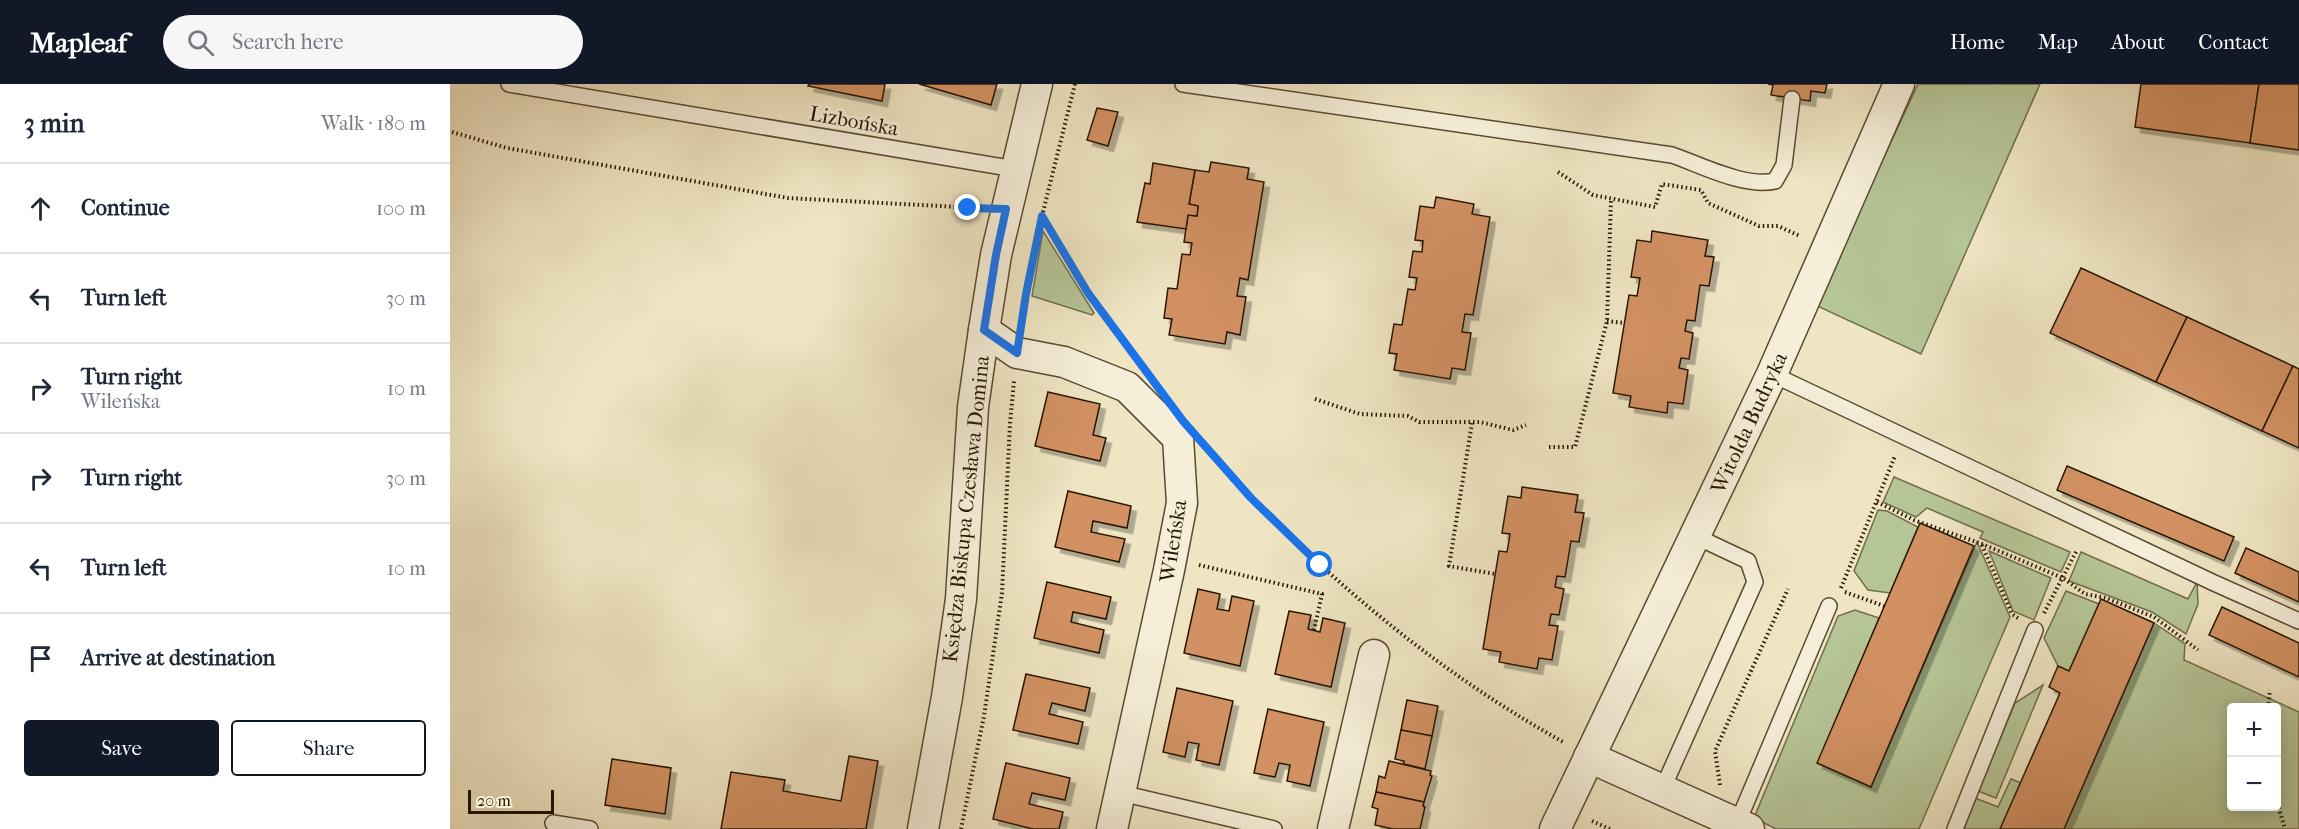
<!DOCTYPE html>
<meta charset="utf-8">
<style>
:root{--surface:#fff;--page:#f6f6f7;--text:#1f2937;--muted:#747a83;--line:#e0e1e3;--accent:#111827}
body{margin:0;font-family:"IM FELL French Canon",serif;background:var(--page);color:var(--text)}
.controls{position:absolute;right:18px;bottom:18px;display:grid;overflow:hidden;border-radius:6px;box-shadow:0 3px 15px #0003}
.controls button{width:54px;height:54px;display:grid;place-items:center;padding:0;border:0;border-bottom:2px solid var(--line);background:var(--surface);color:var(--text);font:30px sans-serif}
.scale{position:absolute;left:18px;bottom:15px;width:86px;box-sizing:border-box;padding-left:6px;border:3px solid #281700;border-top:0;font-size:16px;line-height:21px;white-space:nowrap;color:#281700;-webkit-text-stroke:4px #f5eed8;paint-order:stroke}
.stop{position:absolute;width:18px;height:18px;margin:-14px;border:4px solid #1a73e8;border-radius:50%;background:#fff}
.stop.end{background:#1a73e8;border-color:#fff;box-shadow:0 2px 6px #0008}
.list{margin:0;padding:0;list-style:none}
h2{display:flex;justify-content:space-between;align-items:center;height:78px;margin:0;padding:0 24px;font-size:26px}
h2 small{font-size:20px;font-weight:400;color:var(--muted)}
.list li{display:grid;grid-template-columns:39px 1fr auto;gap:18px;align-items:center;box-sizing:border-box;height:90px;padding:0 24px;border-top:2px solid var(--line)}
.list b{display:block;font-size:22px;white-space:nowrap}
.list p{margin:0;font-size:20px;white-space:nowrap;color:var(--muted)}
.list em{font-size:20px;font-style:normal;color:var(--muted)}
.actions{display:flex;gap:12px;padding:18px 24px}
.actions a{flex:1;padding:14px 0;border:2px solid var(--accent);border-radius:6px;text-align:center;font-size:21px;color:var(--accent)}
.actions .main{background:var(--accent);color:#fff}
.icon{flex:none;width:33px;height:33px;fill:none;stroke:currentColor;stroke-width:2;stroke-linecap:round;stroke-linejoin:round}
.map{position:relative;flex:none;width:1849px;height:745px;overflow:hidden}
header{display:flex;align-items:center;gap:36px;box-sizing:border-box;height:84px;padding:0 30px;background:var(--accent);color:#fff}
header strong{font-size:28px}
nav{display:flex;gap:33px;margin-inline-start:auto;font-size:21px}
.search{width:420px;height:54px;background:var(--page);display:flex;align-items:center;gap:15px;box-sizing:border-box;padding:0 21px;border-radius:33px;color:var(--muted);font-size:22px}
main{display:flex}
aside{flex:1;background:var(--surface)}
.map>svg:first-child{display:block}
</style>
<header>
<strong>Mapleaf</strong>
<div class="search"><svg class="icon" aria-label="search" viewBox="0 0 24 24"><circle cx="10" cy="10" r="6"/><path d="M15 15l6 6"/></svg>Search here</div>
<nav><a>Home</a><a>Map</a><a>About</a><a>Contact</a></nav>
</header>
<main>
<aside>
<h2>3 min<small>Walk · 180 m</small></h2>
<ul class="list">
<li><svg class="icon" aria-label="ahead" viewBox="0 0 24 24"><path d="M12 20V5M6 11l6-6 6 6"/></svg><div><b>Continue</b></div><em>100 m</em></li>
<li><svg class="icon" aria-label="left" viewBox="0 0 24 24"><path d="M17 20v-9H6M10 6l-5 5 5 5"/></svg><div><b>Turn left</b></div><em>30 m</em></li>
<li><svg class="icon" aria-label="right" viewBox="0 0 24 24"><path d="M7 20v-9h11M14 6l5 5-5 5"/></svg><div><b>Turn right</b><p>Wileńska</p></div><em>10 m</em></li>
<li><svg class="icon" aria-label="right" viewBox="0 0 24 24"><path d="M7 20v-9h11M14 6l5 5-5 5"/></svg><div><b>Turn right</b></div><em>30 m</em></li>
<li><svg class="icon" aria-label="left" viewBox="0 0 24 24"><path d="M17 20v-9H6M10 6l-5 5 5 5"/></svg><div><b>Turn left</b></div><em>10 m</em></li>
<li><svg class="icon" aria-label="arrive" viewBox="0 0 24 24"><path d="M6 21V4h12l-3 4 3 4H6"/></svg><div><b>Arrive at destination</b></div></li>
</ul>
<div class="actions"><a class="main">Save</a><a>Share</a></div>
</aside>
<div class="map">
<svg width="1849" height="745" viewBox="0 0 1849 745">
<defs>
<filter id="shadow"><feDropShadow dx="5.5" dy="5.5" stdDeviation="0" flood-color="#0004"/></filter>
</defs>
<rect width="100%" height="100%" fill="#efe5c3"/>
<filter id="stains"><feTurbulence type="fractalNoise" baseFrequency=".00333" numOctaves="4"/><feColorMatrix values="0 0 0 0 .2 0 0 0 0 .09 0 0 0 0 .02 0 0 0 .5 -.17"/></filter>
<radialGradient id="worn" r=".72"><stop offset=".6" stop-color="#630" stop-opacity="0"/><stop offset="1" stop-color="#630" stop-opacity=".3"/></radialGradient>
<g fill="#b6c596" stroke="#6f6e4b" stroke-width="1.5" fill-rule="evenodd">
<path d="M1468,0H1590L1471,270L1365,221Z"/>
<path d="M593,147L644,229L642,231L582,212Z"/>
<path d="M1444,393L1620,468L1611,488L1530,454L1533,448L1477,424L1466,433L1433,418Z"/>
<path d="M1428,426L1437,427L1468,443L1440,509L1418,506L1404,487Z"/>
<path d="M1527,458L1560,533L1469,745H1326L1304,734L1388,532L1405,526L1429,534L1368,679L1421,703Z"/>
<path d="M1539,467L1601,494L1584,536L1563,527Z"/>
<path d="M1631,468L1738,515L1747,498L1748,520L1736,550L1702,528L1619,497Z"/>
<path d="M1616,507L1649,520L1619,587L1608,582L1594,554Z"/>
<path d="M1704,539L1735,560L1734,576L1849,628V745H1614ZM1782,624H1826V722H1782Z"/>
<path d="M1593,601L1546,714L1528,707L1565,619Z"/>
<path d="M1561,695L1571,699L1550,745H1514L1525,714L1548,723Z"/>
</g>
<g fill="#d29164" stroke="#281700" stroke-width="1.5" filter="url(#shadow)">
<path d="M359,0H435L432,17L358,2Z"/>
<path d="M469,0H547L541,21Z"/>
<path d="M1318,0H1377L1375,9L1361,7L1360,17L1321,11L1323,1Z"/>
<path d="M1691,0H1809L1800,59L1685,43Z"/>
<path d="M1809,0H1849V66L1800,59Z"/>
<path d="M647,24L668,28L658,62L637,56Z"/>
<path d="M761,78L799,84L797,95L814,98L798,196L790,194L787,212L796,213L790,251L777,248L775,260L719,251L722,235L714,234L718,204L727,205L732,170L740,171L742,159L734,158L738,131L747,132L748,122L739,120L745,86L759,88Z"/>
<path d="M703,79L745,86L739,120L748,122L747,132L738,131L736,145L687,138L695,99L700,100Z"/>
<path d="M986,113L1024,120L1022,130L1040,133L1023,231L1015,230L1012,248L1021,249L1015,286L1002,284L1000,295L944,286L947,270L939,269L944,240L952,241L958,205L965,206L967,194L959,193L963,167L972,168L973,157L965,156L970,122L984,124Z"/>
<path d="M1202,147L1258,156L1255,172L1264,173L1259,202L1250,201L1245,237L1237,236L1235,247L1243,249L1239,275L1231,274L1229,284L1238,286L1233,320L1218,318L1217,329L1179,323L1181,312L1163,309L1179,211L1187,212L1190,194L1181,193L1187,156L1201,158Z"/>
<path d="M1631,184L1737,233L1706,298L1600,249Z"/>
<path d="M1737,233L1843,282L1812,347L1706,298Z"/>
<path d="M1843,282L1849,285V364L1812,347Z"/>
<path d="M598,308L650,320L643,351L656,354L650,377L585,362Z"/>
<path d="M1617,382L1784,453L1774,477L1607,406Z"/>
<path d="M1072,403L1128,411L1125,428L1134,429L1129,458L1121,457L1115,493L1107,492L1105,503L1114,505L1109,531L1101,530L1099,541L1108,542L1102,576L1089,574L1087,585L1049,578L1051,568L1033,565L1049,467L1057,468L1060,450L1052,449L1058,412L1071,414Z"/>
<path d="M618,407L681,422L677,444L643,437L641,448L675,455L669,478L605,463Z"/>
<path d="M1470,439L1524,462L1421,703L1367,679Z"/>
<path d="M1796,464L1849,488V518L1785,489Z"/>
<path d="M597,498L661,513L656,535L623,528L621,538L654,546L649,569L584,554Z"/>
<path d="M748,505L770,510L767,525L779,527L782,512L804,517L790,582L734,569Z"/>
<path d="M1651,515L1704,539L1614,745H1550L1610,609L1599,603L1608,582L1619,587Z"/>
<path d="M1772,523L1849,559V593L1759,551Z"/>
<path d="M839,527L861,531L858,545L870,548L873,534L895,539L881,603L825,590Z"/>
<path d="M576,590L640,604L635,627L602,619L599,630L633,638L628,660L563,646Z"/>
<path d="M727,604L783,617L769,681L746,676L749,660L738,658L735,673L713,668Z"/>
<path d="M957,616L988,622L982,652L951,646Z"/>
<path d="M818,625L874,638L860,702L837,697L840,681L829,679L825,693L804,689Z"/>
<path d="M951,646L982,652L975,685L954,680V677L945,675Z"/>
<path d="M399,672L428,677L416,745H271L281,688L335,696L333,707L391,717Z"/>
<path d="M162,675L221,684L215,730L155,721Z"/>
<path d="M939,677L981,687L980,691L982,692L974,718L926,708L929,692L935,694Z"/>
<path d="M556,679L620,694L615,716L582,709L579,720L613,728L609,745H583L543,735Z"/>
<path d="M926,708L974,718L973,722L975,723L970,745H943L925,741L928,725L922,723Z"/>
</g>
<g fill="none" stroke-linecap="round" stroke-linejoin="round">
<g stroke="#5a4a31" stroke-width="18">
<g id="service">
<path d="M59,0L565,85"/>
<path d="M733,0L1222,71C1251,81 1295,104 1325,97L1334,81L1342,15"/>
<path d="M1322,290L1762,498L1849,537"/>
<path d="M1212,706L1305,498L1298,477L1245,452"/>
<path d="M671,709L824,745"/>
<path d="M103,739L140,745"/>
<path d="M1287,740L1379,522"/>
<path d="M1505,745L1585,546"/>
</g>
</g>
<g stroke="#5a4a31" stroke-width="33">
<g id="minor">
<path d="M534,246L567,269L614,278L677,303L728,354L732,419L719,486L662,745"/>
<path d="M1139,673L1299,745"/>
<path d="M473,745L497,613L511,515L523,323L534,246L546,171L587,0"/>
<path d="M883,745L924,571"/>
<path d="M1105,745L1322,290L1449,0"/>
</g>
</g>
<g stroke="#281700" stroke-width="4" stroke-dasharray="1.5 3" stroke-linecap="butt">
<path d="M625,0L592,132L638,209L685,274"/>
<path d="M2,48L57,64L338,114L528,124"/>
<path d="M1108,88L1143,111L1205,123L1212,100L1251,106L1258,119L1309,142H1328L1350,152"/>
<path d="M572,236L592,132"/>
<path d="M1157,237L1174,239"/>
<path d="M865,315L910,330L958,332L969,338H1030L1063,346L1076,341"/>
<path d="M1022,339L999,482L1045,490"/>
<path d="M1099,363H1125L1157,237L1161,116"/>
<path d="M758,367C860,481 981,585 1115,659"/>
<path d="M1427,418L1464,436L1532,460L1613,494L1635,510L1656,514L1704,533L1748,566"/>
<path d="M1532,461L1562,530L1568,534"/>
<path d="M749,481L872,510L864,546"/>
<path d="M1391,504L1445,372"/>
<path d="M1395,508L1434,522"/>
<path d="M1594,529L1627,466"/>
<path d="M1818,624L1820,606"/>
<path d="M1270,701L1265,667L1338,505"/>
<path d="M1826,715L1835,745"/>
<path d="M1142,737L1160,745"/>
<path d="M511,745L534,632L552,509L560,339L564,297"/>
</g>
<use href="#service" stroke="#f5eed8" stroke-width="15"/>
<use href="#minor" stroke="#f5eed8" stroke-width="30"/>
</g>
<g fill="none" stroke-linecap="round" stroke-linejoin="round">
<path stroke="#1a73e8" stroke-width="8" d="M518,124L556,125L546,171L534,246L567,269L576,210L592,132L638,209L733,337L801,414L870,481"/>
</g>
<g text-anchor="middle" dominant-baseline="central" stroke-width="6" stroke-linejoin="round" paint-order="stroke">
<g font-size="21" fill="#281700" stroke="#f5eed8">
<text transform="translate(404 37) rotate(10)">Lizbońska</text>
<text transform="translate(1299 339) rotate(-65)">Witolda Budryka</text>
<text transform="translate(516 425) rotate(-84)">Księdza Biskupa Czesława Domina</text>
<text transform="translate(723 457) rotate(-81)">Wileńska</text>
</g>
</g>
<rect width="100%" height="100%" filter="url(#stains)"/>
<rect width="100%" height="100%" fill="url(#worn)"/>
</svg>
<div class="controls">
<button>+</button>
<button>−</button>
</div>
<div class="scale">20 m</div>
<div class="stop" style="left:870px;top:481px"></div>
<div class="stop end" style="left:518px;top:124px"></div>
</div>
</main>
